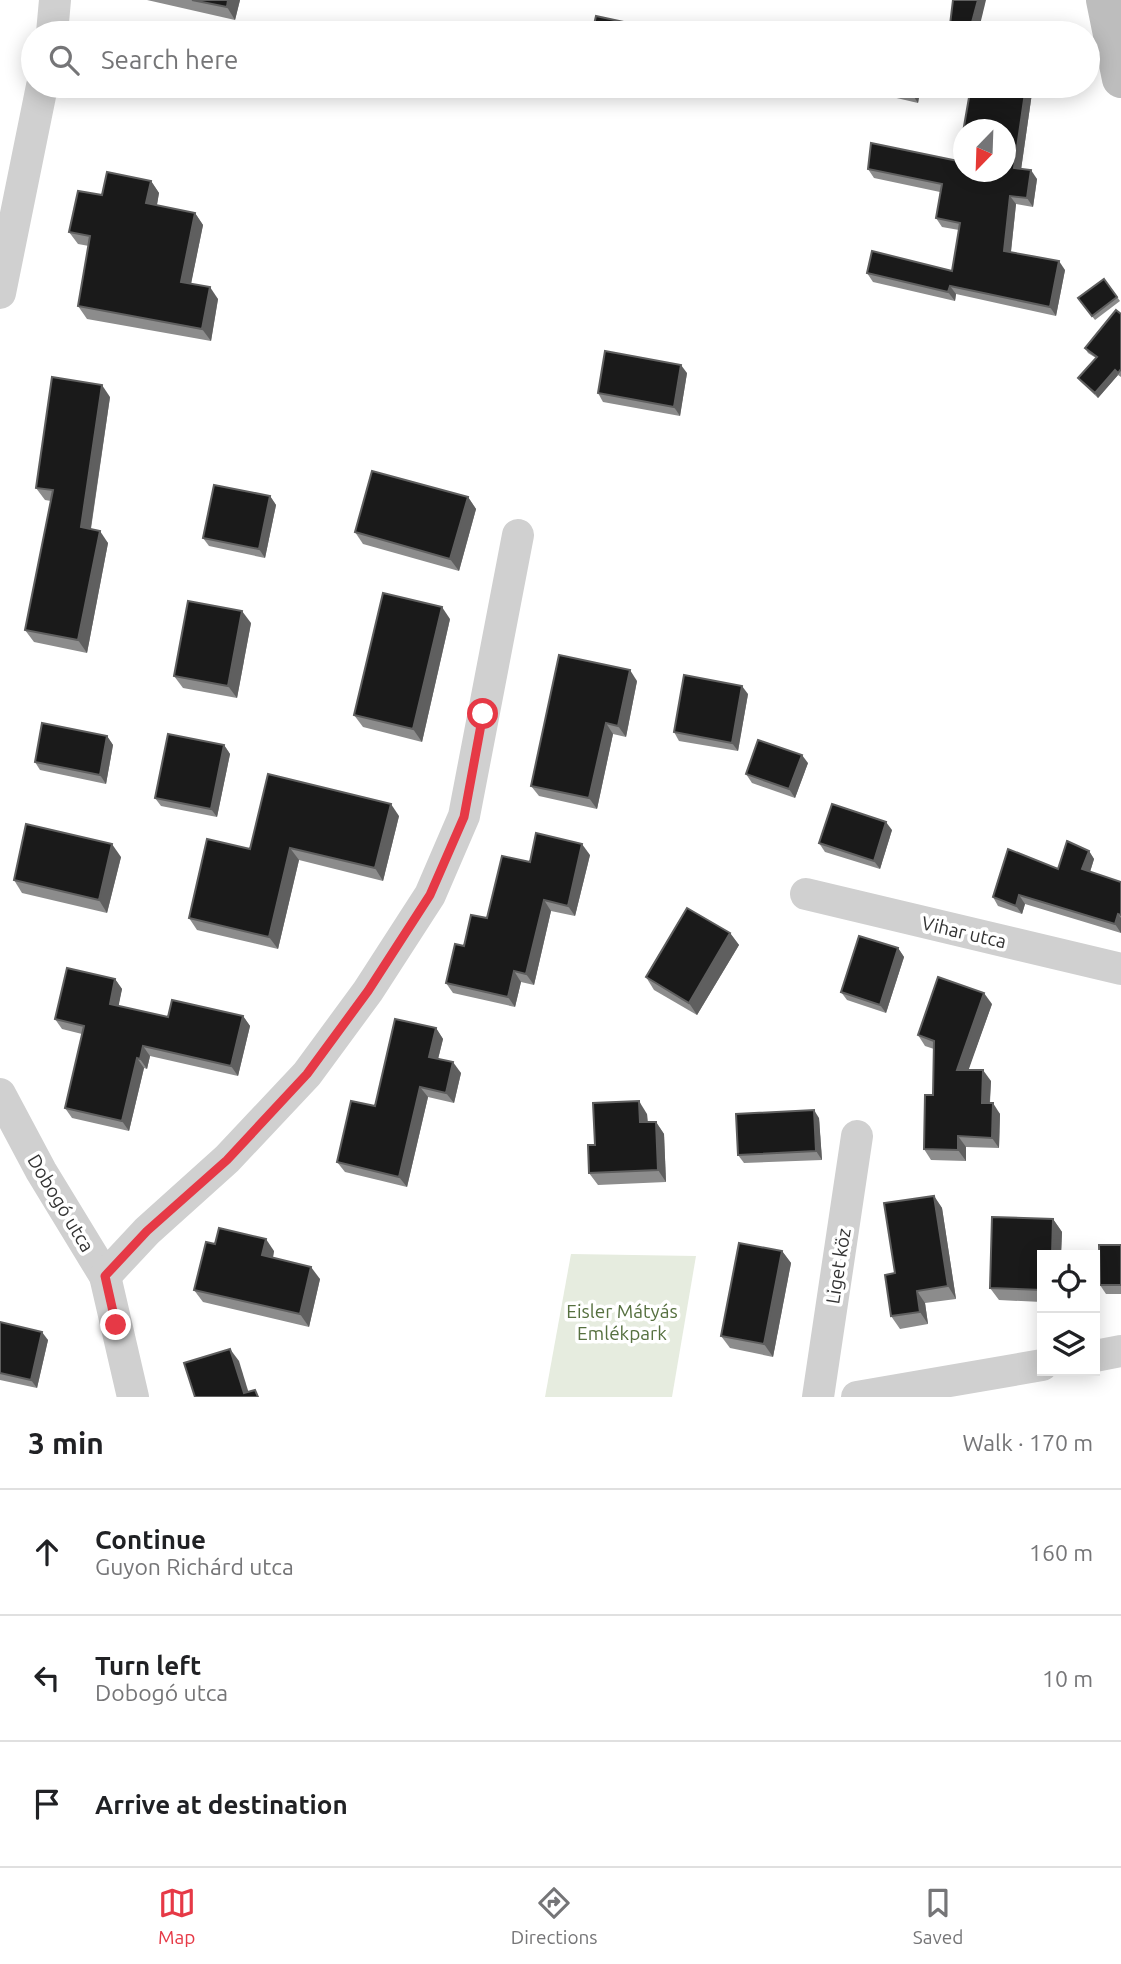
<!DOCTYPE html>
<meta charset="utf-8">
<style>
:root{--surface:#fff;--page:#f2f2f2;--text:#202124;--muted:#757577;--line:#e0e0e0;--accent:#e63946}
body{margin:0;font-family:Ubuntu,sans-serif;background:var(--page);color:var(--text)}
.controls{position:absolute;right:21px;bottom:21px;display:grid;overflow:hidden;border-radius:0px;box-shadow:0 4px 18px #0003}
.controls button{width:63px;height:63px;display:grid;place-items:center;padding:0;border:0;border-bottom:2px solid var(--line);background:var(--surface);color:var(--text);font:35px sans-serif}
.compass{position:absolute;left:953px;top:119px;width:63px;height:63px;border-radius:50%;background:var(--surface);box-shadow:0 4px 18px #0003;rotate:203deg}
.stop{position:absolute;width:21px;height:21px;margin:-16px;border:5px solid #e63946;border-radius:50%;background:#fff}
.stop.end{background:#e63946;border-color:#fff;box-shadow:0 2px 7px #0008}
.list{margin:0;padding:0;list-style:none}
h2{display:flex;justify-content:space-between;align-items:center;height:91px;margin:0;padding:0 28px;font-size:30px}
h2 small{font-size:23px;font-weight:400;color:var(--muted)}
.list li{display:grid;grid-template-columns:46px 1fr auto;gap:21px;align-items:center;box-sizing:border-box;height:126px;padding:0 28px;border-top:2px solid var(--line)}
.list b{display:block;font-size:26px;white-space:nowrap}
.list p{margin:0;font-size:23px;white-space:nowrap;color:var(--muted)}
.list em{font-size:23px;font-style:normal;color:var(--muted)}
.icon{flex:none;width:38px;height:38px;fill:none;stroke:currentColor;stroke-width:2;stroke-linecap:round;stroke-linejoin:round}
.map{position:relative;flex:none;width:1121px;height:1397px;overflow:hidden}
.search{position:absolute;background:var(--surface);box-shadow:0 4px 18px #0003;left:21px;right:21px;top:21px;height:77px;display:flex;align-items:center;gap:18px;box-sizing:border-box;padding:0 24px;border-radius:38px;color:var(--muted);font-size:26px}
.sheet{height:469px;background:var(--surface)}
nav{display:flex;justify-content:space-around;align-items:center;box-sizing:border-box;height:98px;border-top:2px solid var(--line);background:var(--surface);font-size:19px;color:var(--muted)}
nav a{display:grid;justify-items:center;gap:4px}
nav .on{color:var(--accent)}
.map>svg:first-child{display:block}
</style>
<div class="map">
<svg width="1121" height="1397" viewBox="0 0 1121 1397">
<rect width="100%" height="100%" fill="#fff"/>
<path fill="#e6ecdf" d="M571,1254L696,1256L672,1397H545Z"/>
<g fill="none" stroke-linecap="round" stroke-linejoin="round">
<g stroke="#d0d0d0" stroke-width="32">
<path d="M52,33L55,0"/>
<path d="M0,293L42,86"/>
<path d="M806,894L1121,969"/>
<path d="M0,1094L41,1171L105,1276L133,1397"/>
<path d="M105,1276L147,1231L227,1159L307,1074L368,991L430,895L464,816L518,535"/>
<path d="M1095,1356L1121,1351"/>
<path d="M818,1397L857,1136"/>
<path d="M857,1397L1042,1365"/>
</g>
<path stroke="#bdbdbd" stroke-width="38" d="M1105,0L1121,79"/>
</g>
<g fill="#8c8c8c">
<path d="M147,0H240L235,20Z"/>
<path d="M620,86H642L641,90Z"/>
<path d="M921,86L918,103L888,96L882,87Z"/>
<path d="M943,86H1027L1032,93L1021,169L1037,179L1033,207L1016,204L1011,252L1065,270L1056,316L956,294L955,301L873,282L867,273L952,271L959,230L942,227L936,218L940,192L874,178L868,169L958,161L970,93Z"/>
<path d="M151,181L159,193L157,205L195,213L203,225L191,283L218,299L211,341L87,319L78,306L89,246L78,244L69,232L102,195Z"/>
<path d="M1104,279L1120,301L1095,320L1078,298Z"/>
<path d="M1121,314V377L1118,375L1098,398L1081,382L1078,378L1096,358L1088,353L1085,348Z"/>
<path d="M687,373L680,416L603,402L598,393Z"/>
<path d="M110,397L91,529L108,543L87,653L34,642L25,630L51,501L45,500L36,488Z"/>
<path d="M270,496L276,505L265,558L209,546L203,538Z"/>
<path d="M468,497L476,509L459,571L363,544L355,532Z"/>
<path d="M450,619L422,742L363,727L354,715Z"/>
<path d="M251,623L237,698L183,688L174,676Z"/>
<path d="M637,681L626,737L613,734L597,809L539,796L531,786Z"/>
<path d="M748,694L738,751L679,741L674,732Z"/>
<path d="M107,736L113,745L106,784L40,770L35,762Z"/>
<path d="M224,745L230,754L217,817L161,806L155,798Z"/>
<path d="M808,763L795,798L752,783L746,774Z"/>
<path d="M399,816L383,881L299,860L278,949L197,930L189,918L250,849Z"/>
<path d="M892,830L880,869L825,852L819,843Z"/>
<path d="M1089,851L1094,859L1090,872L1121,882V933L1025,904L1022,914L998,906L993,897L1058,869Z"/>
<path d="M590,855L575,916L551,911L534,985L521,982L515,1007L453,993L446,983L464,946L487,918L530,862Z"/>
<path d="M121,857L107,913L22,893L14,880Z"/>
<path d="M730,933L739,945L697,1015L654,990L646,977Z"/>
<path d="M898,948L904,957L886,1013L847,1000L841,992Z"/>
<path d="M115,979L122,989L118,1006L168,1017L243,1016L250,1026L238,1076L150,1056L147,1069L144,1068L129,1131L72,1118L65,1108L82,1034L62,1029L55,1019Z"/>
<path d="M992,1004L968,1070L991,1081L990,1103L1000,1114L999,1148L966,1147V1161L931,1160L924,1149L933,1095L934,1049L925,1046L918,1035Z"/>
<path d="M436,1028L443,1039L438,1059L461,1073L454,1103L428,1097L407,1187L345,1172L337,1162L375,1106Z"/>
<path d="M647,1114L648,1122H656L664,1134L666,1182L598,1185L589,1173L595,1145Z"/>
<path d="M819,1118L822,1160L744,1163L738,1155Z"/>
<path d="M934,1196L942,1208L956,1299L925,1303L928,1324L900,1329L891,1316L895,1273Z"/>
<path d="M1053,1219L1062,1232L1061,1255H1042V1302L999,1300L990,1288Z"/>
<path d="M215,1244L274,1251L273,1258L320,1279L309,1327L203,1302L194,1290Z"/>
<path d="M1121,1245V1294H1106L1100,1285Z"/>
<path d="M782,1251L791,1263L773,1357L730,1348L721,1336Z"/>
<path d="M0,1322L48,1340L37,1388L0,1380Z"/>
</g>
<g fill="#5f5f5f">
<path d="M228,0H240L235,20L227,7Z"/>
<path d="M978,0H986L978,33L971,26Z"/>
<path d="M647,27L651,33H645Z"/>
<path d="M913,86H921L918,103L912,94Z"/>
<path d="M1026,86L1032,93L1020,177L1014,168Z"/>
<path d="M1031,170L1037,179L1033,207L1027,198Z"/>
<path d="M151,181L159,193L155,215L146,203Z"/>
<path d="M1010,196L1016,204L1010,260L1004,251Z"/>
<path d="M195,213L203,225L189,294L181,282Z"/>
<path d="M1059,261L1065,270L1056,316L1050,307Z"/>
<path d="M950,286L956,294L955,301L948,292Z"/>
<path d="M210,287L218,299L211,341L202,329Z"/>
<path d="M681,365L687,373L680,416L674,407Z"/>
<path d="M1115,370L1118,375L1098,398L1095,393Z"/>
<path d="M102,385L110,397L89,540L81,527Z"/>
<path d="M270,496L276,505L265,558L259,549Z"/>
<path d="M468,497L476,509L459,571L450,559Z"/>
<path d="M100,531L108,543L87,653L78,640Z"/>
<path d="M442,607L450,619L422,742L413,729Z"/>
<path d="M242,611L251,623L237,698L228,686Z"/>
<path d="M630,670L637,681L626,737L618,726Z"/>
<path d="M742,686L748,694L738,751L732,743Z"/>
<path d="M606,723L613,734L597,809L589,798Z"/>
<path d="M107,736L113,745L106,784L100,775Z"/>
<path d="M224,745L230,754L217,817L211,809Z"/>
<path d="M802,755L808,763L795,798L789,789Z"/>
<path d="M391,804L399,816L383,881L375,868Z"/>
<path d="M886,822L892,830L880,869L874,861Z"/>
<path d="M112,844L121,857L107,913L99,900Z"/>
<path d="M582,844L590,855L575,916L568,906Z"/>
<path d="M290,848L299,860L278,949L269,937Z"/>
<path d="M1089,851L1094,859L1088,878L1082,869Z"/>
<path d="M1019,895L1025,904L1022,914L1016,906Z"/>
<path d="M544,900L551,911L534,985L526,974Z"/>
<path d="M1118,914L1121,918V933L1115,924Z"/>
<path d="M730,933L739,945L697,1015L689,1003Z"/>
<path d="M898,948L904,957L886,1013L880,1005Z"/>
<path d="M514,971L521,982L515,1007L508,997Z"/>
<path d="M115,979L122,989L117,1014L110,1004Z"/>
<path d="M984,993L992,1004L965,1080L957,1070Z"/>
<path d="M243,1016L250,1026L238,1076L231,1066Z"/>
<path d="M436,1028L443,1039L436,1067L429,1057Z"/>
<path d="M143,1046L150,1056L147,1069L140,1059Z"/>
<path d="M137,1058L144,1068L129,1131L122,1121Z"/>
<path d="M453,1062L461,1073L454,1103L446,1093Z"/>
<path d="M983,1070L991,1081L989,1113L982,1103Z"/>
<path d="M420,1087L428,1097L407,1187L399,1177Z"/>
<path d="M639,1101L647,1114L648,1135L640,1122Z"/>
<path d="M993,1103L1000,1114L999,1148L992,1138Z"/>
<path d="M814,1110L819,1118L822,1160L816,1151Z"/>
<path d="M656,1122L664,1134L666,1182L658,1170Z"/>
<path d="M958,1136L966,1147V1161L958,1150Z"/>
<path d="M934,1196L942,1208L956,1299L948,1286Z"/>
<path d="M1053,1219L1062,1232L1061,1255H1052Z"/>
<path d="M266,1239L274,1251L271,1267L262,1255Z"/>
<path d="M782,1251L791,1263L773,1357L764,1344Z"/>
<path d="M311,1267L320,1279L309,1327L300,1314Z"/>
<path d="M917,1291L925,1303L928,1324L920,1312Z"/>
<path d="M42,1332L48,1340L37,1388L31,1380Z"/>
<path d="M230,1349L239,1361L250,1397L244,1393Z"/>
</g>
<g fill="#1a1a1a" stroke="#5f5f5f" stroke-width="2" fill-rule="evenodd">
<path d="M192,0H228L227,7Z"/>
<path d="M953,0H978L971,26L1011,33H949Z"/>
<path d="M596,16L647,27L645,33H592Z"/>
<path d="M882,86H913L912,94L882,87Z"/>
<path d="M971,86H1026L1014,168L1031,170L1027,198L1010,196L1004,251L1059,261L1050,307L950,286L948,292L867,273L872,251L952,271L960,223L936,218L942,184L868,169L871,143L958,161ZM963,130H1005V172H963Z"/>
<path d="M107,172L151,181L146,203L195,213L181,282L210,287L202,329L78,306L90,236L69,232L78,191L102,195Z"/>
<path d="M1104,279L1117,297L1092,316L1078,298Z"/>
<path d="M1116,310L1121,314V369L1118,373L1115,370L1095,393L1078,378L1097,357L1085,348Z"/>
<path d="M605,351L681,365L674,407L598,393Z"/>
<path d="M52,377L102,385L81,527L100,531L78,640L25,630L53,490L36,488Z"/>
<path d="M372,471L468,497L450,559L355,532Z"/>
<path d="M214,485L270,496L259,549L203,538Z"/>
<path d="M383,593L442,607L413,729L354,715Z"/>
<path d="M188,601L242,611L228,686L174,676Z"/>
<path d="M559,655L630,670L618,726L606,723L589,798L531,786Z"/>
<path d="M684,675L742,686L732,743L674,732Z"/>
<path d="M42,723L107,736L100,775L35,762Z"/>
<path d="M168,734L224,745L211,809L155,798Z"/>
<path d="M758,740L802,755L789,789L746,774Z"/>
<path d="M268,774L391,804L375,868L290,848L269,937L189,918L207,839L250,849Z"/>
<path d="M832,804L886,822L874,861L819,843Z"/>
<path d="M26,824L112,844L99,900L14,880Z"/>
<path d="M536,833L582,844L568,906L544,900L526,974L514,971L508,997L446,983L455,944L464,946L471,915L487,918L502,856L530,862Z"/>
<path d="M1067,841L1089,851L1082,869L1121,882V915L1118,914L1115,924L1019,895L1016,906L993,897L1008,849L1058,869Z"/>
<path d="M687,908L730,933L689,1003L646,977Z"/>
<path d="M859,936L898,948L880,1005L841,992Z"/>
<path d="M67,968L115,979L110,1004L168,1017L172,1000L243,1016L231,1066L143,1046L140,1059L137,1058L122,1121L65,1108L84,1026L55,1019Z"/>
<path d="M938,977L984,993L957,1070H983L982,1103H993L992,1138L958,1136V1150L924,1149L925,1095H933L934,1041L918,1035Z"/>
<path d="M395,1019L436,1028L429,1057L453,1062L446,1093L420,1087L399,1177L337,1162L351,1101L375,1106Z"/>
<path d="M639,1101L640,1122H656L658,1170L589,1173L588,1145H595L593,1103Z"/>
<path d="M814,1110L816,1151L738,1155L736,1114Z"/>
<path d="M934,1196L948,1286L917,1291L920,1312L891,1316L885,1275L895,1273L884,1203Z"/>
<path d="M992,1217L1053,1219L1052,1255H1042V1290L990,1288Z"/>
<path d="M219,1228L266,1239L262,1255L311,1267L300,1314L194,1290L206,1242L215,1244Z"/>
<path d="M739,1243L782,1251L764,1344L721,1336Z"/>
<path d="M1099,1245H1121V1285H1100Z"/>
<path d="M0,1322L42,1332L31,1380L0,1373Z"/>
<path d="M230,1349L244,1393L255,1390L258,1397H195L184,1363Z"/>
</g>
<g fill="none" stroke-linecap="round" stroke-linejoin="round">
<path stroke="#e63946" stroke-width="9" d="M116,1325L105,1276L147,1231L227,1160L307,1074L368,991L430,895L464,817L483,714"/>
</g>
<g text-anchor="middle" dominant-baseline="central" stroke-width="7" stroke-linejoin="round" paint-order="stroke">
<g font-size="19" fill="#333" stroke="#fff">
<text transform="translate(964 932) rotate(13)">Vihar utca</text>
<text transform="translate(61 1203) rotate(59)">Dobogó utca</text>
<text transform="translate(838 1266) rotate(-81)">Liget köz</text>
</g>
<g font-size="19" fill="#56703f" stroke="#fff">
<text x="622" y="1311">Eisler Mátyás<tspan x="622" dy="22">Emlékpark</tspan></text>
</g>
</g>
</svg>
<div class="controls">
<button><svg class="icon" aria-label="locate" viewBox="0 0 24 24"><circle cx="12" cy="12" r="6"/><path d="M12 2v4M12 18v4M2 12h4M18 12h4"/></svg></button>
<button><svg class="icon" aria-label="layers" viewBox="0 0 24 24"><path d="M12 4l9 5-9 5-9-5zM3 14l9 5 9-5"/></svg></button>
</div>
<svg class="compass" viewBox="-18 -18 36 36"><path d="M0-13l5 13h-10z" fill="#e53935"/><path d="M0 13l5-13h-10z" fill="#757577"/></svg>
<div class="stop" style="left:483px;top:714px"></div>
<div class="stop end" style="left:116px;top:1325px"></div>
<div class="search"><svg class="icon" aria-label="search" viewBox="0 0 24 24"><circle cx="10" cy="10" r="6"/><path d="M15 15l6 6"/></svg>Search here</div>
</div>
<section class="sheet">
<h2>3 min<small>Walk · 170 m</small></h2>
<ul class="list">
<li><svg class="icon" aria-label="ahead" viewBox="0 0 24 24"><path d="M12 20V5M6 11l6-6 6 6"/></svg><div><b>Continue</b><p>Guyon Richárd utca</p></div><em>160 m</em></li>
<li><svg class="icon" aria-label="left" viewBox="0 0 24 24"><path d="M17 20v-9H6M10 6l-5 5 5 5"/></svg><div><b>Turn left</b><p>Dobogó utca</p></div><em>10 m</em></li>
<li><svg class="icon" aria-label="arrive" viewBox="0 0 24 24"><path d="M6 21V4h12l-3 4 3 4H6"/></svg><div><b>Arrive at destination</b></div></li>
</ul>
</section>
<nav>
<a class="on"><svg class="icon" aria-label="map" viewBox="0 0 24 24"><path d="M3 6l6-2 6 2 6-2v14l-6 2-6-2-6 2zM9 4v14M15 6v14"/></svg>Map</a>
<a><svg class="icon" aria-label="directions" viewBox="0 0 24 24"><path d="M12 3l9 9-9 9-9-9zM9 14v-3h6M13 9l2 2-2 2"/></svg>Directions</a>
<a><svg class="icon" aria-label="saved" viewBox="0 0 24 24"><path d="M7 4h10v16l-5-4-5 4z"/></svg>Saved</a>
</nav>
